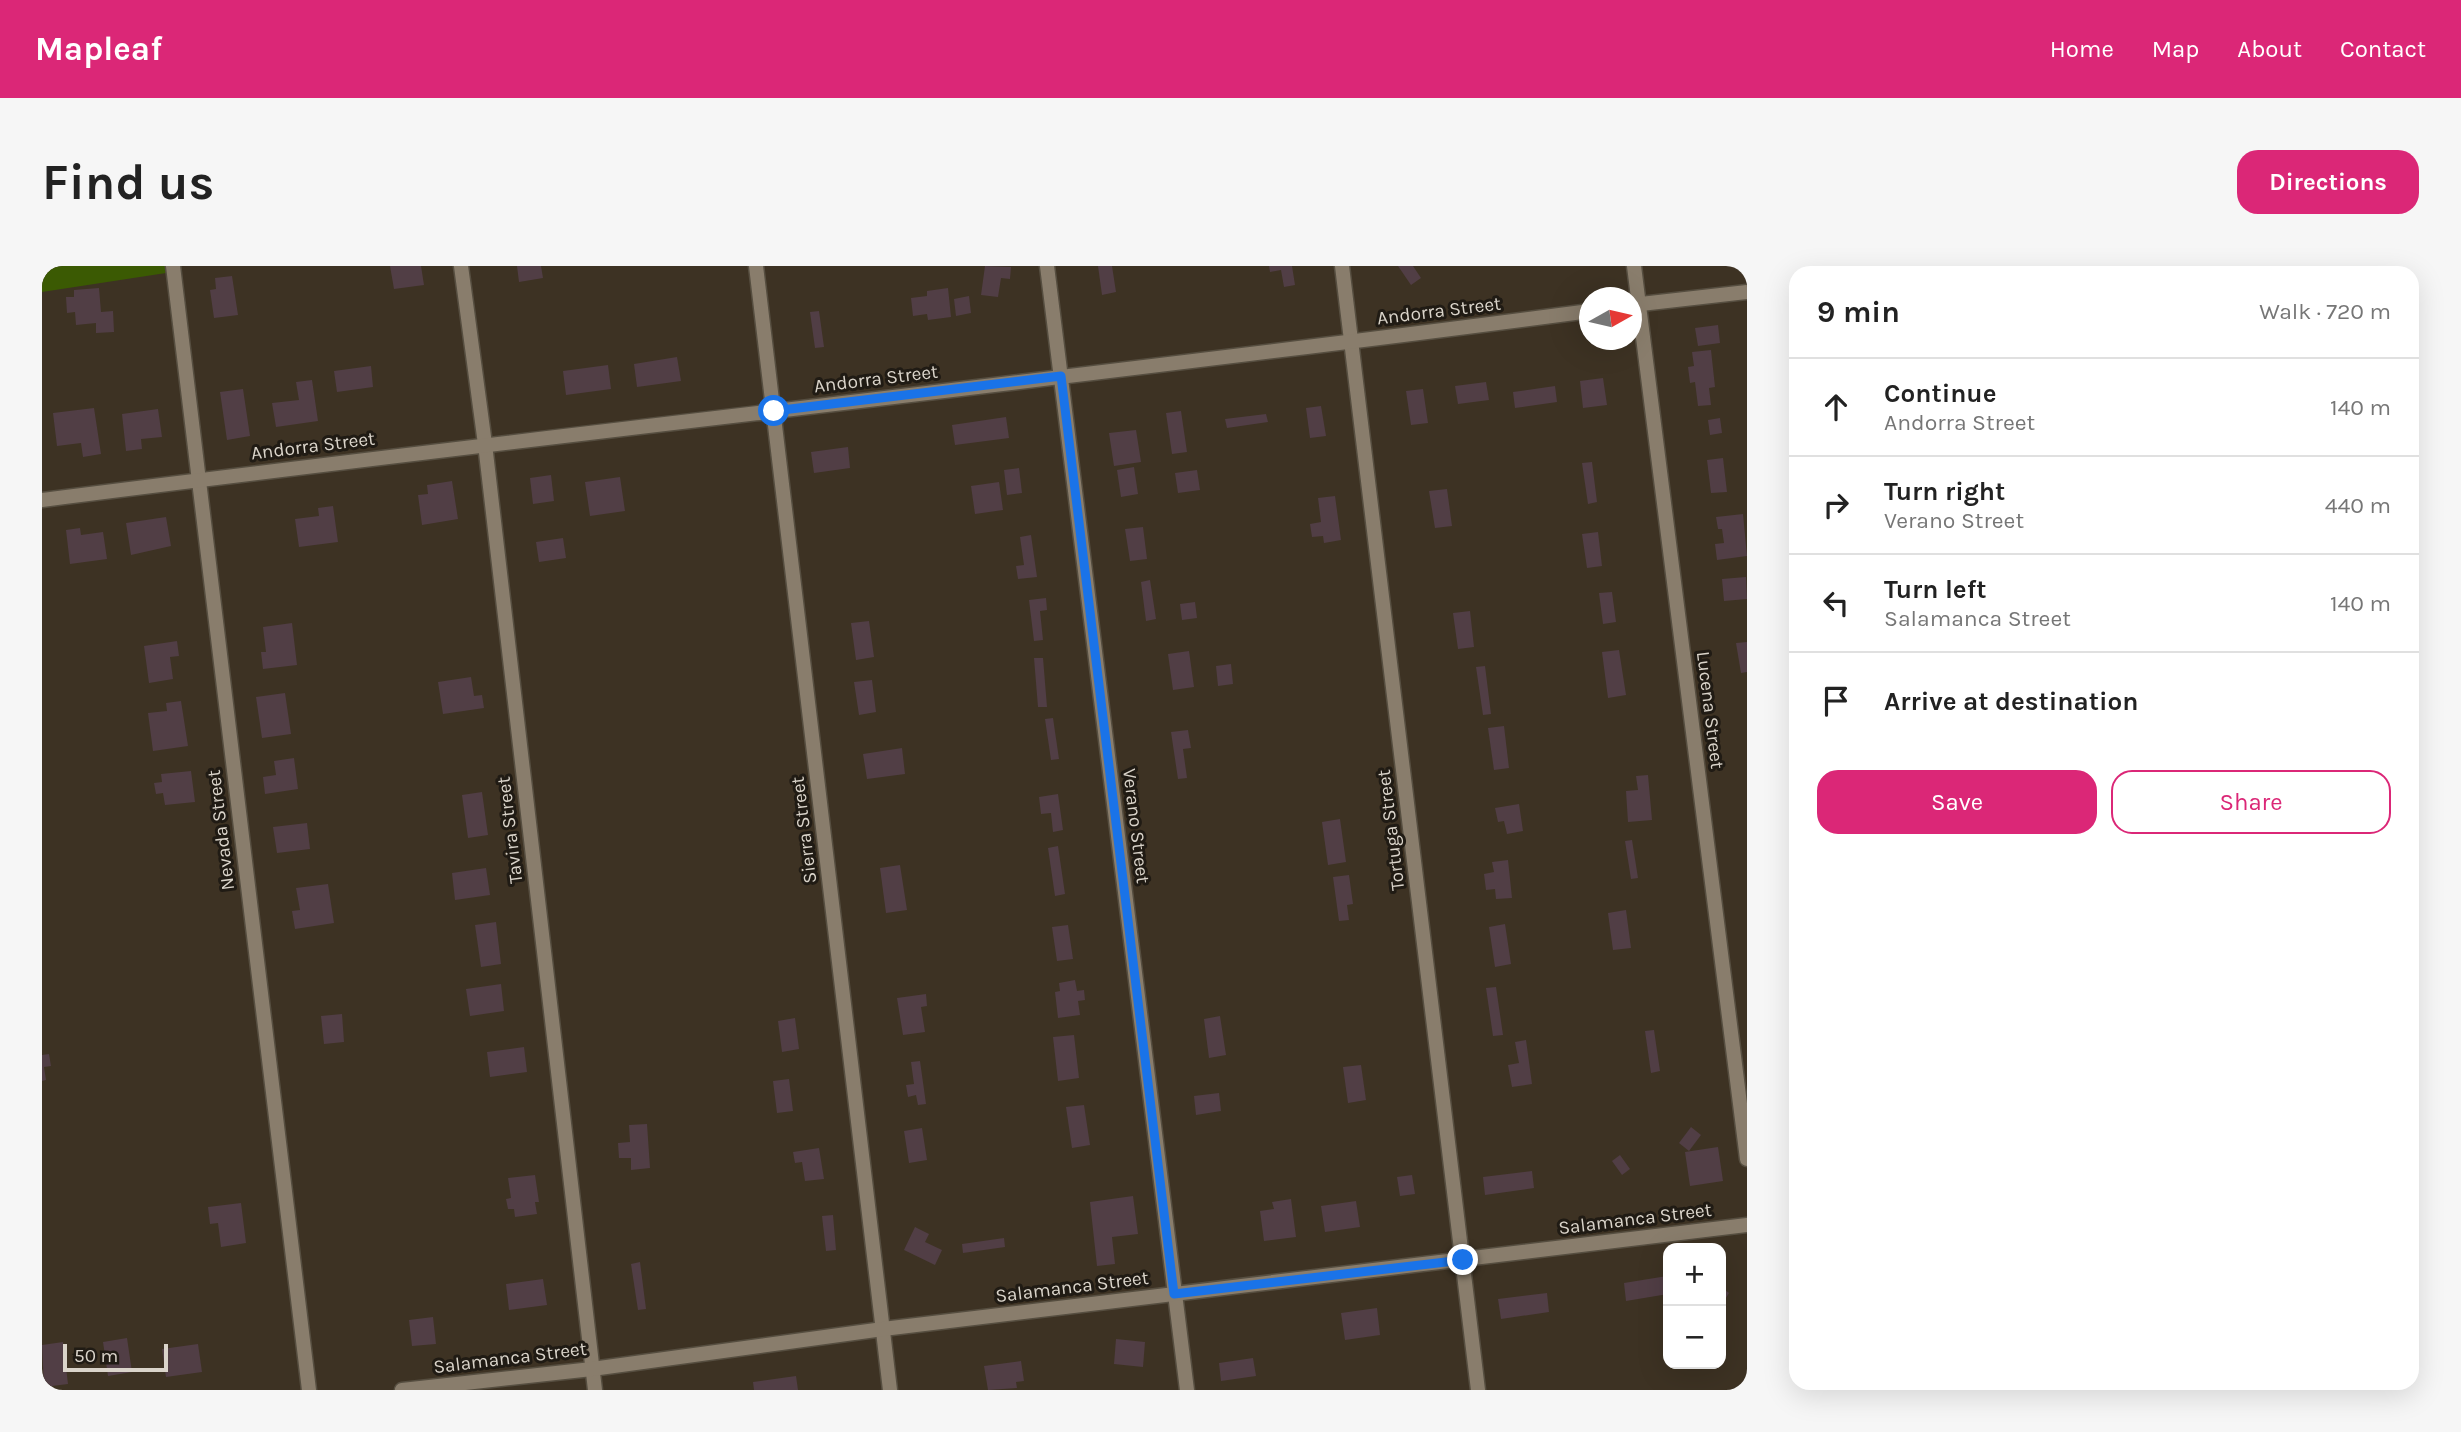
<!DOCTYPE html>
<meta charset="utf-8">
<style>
:root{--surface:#fff;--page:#f6f6f6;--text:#222;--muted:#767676;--line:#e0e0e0;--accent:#db2777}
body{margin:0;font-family:Karla,sans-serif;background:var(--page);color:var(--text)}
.controls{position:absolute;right:21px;bottom:21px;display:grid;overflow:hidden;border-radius:14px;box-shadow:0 7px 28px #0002}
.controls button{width:63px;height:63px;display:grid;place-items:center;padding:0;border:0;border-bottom:2px solid var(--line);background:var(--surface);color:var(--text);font:35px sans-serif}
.compass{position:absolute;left:1537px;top:21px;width:63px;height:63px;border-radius:50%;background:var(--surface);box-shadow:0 7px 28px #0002;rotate:82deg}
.scale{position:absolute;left:21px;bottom:18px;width:105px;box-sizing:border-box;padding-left:7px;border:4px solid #dad4ca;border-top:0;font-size:19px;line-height:24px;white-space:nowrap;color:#dad4ca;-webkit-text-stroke:5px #201b14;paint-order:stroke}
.stop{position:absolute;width:21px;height:21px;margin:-16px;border:5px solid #1a73e8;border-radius:50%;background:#fff}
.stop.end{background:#1a73e8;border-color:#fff;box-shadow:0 2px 7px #0008}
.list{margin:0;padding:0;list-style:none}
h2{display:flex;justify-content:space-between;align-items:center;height:91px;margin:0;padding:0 28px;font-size:30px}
h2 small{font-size:23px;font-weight:400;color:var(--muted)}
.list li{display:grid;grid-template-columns:46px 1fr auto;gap:21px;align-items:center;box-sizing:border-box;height:98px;padding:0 28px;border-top:2px solid var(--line)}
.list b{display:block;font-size:26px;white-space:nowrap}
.list p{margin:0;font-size:23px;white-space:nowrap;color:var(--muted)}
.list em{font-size:23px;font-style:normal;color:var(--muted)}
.actions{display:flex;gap:14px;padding:21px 28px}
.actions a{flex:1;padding:16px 0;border:2px solid var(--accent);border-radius:21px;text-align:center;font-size:24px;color:var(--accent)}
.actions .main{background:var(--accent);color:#fff}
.icon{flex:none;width:38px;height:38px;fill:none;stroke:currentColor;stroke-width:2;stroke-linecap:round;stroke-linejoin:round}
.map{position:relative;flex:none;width:1705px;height:1124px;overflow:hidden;border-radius:21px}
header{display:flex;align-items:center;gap:42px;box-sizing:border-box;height:98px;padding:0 35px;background:var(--accent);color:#fff}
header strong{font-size:33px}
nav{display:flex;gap:38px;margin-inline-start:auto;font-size:24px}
.intro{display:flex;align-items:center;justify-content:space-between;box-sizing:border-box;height:168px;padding:0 42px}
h1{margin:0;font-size:49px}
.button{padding:18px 32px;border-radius:21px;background:var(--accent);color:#fff;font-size:24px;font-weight:700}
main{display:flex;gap:42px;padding:0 42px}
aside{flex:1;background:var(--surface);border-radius:21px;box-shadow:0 7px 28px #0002}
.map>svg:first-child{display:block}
</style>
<header>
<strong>Mapleaf</strong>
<nav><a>Home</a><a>Map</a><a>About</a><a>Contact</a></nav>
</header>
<div class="intro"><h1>Find us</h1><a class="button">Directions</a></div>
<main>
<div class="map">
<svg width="1705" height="1124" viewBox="0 0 1705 1124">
<rect width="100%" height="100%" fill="#3d3223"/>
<path fill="#3b5a03" d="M0,0H123L124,7L0,26Z"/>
<g fill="#513e45">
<path d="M348,0H379L382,19L352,23Z"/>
<path d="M475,0H499L501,12L477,16Z"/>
<path d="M943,0L969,1L968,13L959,12L956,31L939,29Z"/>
<path d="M1056,0H1070L1074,26L1060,29Z"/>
<path d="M1227,0H1250L1253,19L1242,21L1239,4L1228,6Z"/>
<path d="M1356,0H1371L1379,12L1369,19Z"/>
<path d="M190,10L196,49L172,52L168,24L174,23L173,12Z"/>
<path d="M57,22L59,46L71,45L72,66L54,67V57L34,59L33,46L25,47L24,31H32V24Z"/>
<path d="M906,22L909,51L886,54L885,48L871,50L869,32L885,30V25Z"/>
<path d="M927,30L929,47L914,50L912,33Z"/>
<path d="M777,45L782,81L773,82L768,46Z"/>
<path d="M1676,59L1678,77L1656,80L1653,62Z"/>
<path d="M1669,84L1673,121L1667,122L1669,139L1656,140L1653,116L1648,117L1646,101L1652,100L1650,86Z"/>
<path d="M635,91L639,115L595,121L592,98Z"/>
<path d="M566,99L569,123L524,129L521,105Z"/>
<path d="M329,100L331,121L295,126L292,105Z"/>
<path d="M1561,112L1565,139L1541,142L1538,115Z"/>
<path d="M270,114L276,155L234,161L230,137L257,134L254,116Z"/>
<path d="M1444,116L1447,134L1416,138L1413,120Z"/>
<path d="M1513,120L1515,136L1473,142L1471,126Z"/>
<path d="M201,123L208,170L185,174L178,126Z"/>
<path d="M1381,123L1386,157L1369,159L1364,125Z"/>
<path d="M1279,140L1284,170L1268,172L1264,142Z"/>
<path d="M52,142L59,188L41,191L39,177L15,180L11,147Z"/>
<path d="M116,143L120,171L99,173L100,183L84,185L80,148Z"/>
<path d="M1139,145L1145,186L1130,188L1124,147Z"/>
<path d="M1224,148L1226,156L1185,162L1183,153Z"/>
<path d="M964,151L967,172L913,179L910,159Z"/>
<path d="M1678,152L1680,167L1668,169L1666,154Z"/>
<path d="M1094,164L1099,196L1072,200L1067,167Z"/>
<path d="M806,181L808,202L772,207L769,186Z"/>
<path d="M1681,192L1685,226L1669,227L1665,194Z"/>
<path d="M1550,196L1555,236L1546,238L1540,197Z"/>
<path d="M1092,201L1096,228L1079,231L1075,204Z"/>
<path d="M977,202L980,227L965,229L962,204Z"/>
<path d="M1155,204L1158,224L1136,227L1133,207Z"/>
<path d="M509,209L512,235L491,238L488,212Z"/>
<path d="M578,211L583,245L548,250L543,216Z"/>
<path d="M410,215L416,253L380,259L376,229L386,228L385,219Z"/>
<path d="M957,216L961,244L933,248L929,220Z"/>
<path d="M1405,223L1410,260L1393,262L1387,225Z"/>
<path d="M1293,230L1299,274L1282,277L1281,270L1270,271L1268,258L1279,256L1276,232Z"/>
<path d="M291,240L296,276L257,281L253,253L277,250L276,242Z"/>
<path d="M1701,248L1705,290L1675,294L1673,278L1682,277L1680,263H1676L1674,251Z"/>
<path d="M124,251L129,280L89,289L84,257Z"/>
<path d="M1101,261L1105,293L1088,295L1083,263Z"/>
<path d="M38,262L39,269L61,266L65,293L28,298L24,264Z"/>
<path d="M1556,266L1560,300L1545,302L1540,268Z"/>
<path d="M989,269L995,311L976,313L974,300L982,299L978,271Z"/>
<path d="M521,272L524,292L497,296L494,276Z"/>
<path d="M1704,311L1705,333L1682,335L1680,313Z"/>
<path d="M1108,314L1114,353L1104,355L1099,316Z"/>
<path d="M1570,326L1574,356L1561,358L1557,327Z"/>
<path d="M1004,332L1005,344L998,345L1001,374L992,375L987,334Z"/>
<path d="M1153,336L1155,352L1140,354L1138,338Z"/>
<path d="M1428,345L1432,381L1416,383L1411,347Z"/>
<path d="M827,355L832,391L814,394L809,357Z"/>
<path d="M250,357L255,399L221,403L219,386H224L221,361Z"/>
<path d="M135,375L137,390L128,391L131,413L107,417L102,380Z"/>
<path d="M1705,376V406L1699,407L1694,377Z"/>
<path d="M1577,384L1584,429L1566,432L1560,386Z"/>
<path d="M1147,385L1152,421L1131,424L1126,388Z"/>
<path d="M992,392H1001L1005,441H996Z"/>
<path d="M1189,398L1191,418L1176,420L1174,400Z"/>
<path d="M1443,400L1449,448L1441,449L1434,401Z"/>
<path d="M429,411L432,430L440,429L442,442L401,448L396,416Z"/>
<path d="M830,414L834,446L817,449L812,416Z"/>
<path d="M243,427L249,468L220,472L214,431Z"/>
<path d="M139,435L146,480L111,485L106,447L125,445L124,437Z"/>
<path d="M1011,452L1017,493L1009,494L1003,453Z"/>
<path d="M1462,460L1467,502L1452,504L1446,462Z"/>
<path d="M1146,464L1149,482L1141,483L1145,512L1136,513L1129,466Z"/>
<path d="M860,482L863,508L825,513L821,488Z"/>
<path d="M252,492L256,523L223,528L221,511L234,509L232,495Z"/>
<path d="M149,505L153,536L123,539L121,527L114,528L112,517L120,516L119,508Z"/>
<path d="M1606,509L1610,554L1586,556L1584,525L1596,524L1594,510Z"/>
<path d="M440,526L446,569L426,572L420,529Z"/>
<path d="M1016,528L1021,564L1011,566L1009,547L999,548L997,531Z"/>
<path d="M1477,538L1481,565L1465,568L1462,555L1456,556L1453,542Z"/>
<path d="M1298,553L1304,596L1286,599L1280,556Z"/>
<path d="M265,557L268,583L235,587L231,561Z"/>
<path d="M1590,574L1596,612L1589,613L1583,575Z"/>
<path d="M1016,580L1023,628L1013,630L1006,582Z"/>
<path d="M1466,594L1470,632L1454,633L1453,623L1444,624L1442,608L1452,606L1450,596Z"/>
<path d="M858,599L865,644L844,647L838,602Z"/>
<path d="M444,602L448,629L413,634L410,607Z"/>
<path d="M1307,609L1311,638L1305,639L1307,654L1297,655L1291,611Z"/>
<path d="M286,618L292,657L253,663L250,645L258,644L254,622Z"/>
<path d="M1584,644L1589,682L1571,684L1566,647Z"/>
<path d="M454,656L459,698L439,701L433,659Z"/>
<path d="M1463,658L1469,698L1453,701L1447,661Z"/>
<path d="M1026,659L1031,693L1015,695L1010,661Z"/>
<path d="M1033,714L1035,725L1042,724L1043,734L1036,735L1038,749L1016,752L1013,726L1018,725L1017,717Z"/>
<path d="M459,718L462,745L428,750L424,723Z"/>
<path d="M1454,721L1461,769L1451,770L1444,722Z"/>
<path d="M884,728L885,740L879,741L883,766L861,769L855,732Z"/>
<path d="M300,748L302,776L282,778L279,750Z"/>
<path d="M1178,750L1184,789L1167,792L1162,753Z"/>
<path d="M753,752L757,783L740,786L736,755Z"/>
<path d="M1612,764L1618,805L1609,807L1603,765Z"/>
<path d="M1032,769L1037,812L1016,815L1011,771Z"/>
<path d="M1484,774L1490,818L1470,821L1466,799L1477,797L1473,776Z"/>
<path d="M482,781L485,806L448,811L445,786Z"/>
<path d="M7,788L9,800L2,801L4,814L0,815V789Z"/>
<path d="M878,795L884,838L876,839L874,829L866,831L864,819L872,818L869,796Z"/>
<path d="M1319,799L1324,834L1306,837L1301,801Z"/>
<path d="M747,813L751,845L735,847L731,815Z"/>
<path d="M1177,827L1179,845L1154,849L1152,830Z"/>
<path d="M1042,839L1048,879L1030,882L1024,841Z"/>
<path d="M605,858L608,902L589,904V892H577L576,877L588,876L587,859Z"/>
<path d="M1649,861L1659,869L1647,885L1637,877Z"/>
<path d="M880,862L885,894L867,897L862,865Z"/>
<path d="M1676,881L1681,915L1648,920L1643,886Z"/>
<path d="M777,882L782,913L763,915L760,896L753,897L751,886Z"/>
<path d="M1578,889L1588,903L1580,909L1570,895Z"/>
<path d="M1490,905L1492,922L1443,929L1441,911Z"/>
<path d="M493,909L497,936H493L495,948L473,951L472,943H466L464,933L469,932L466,912Z"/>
<path d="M1370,909L1373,928L1358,930L1355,911Z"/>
<path d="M1091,930L1096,968L1070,971L1073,998L1055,1000L1048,936Z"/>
<path d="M1249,933L1254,971L1222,975L1218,945L1232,943L1230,936Z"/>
<path d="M1314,935L1318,961L1283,966L1279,940Z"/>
<path d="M199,937L204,977L179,981L176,957L168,958L166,941Z"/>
<path d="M791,949L794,984L784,985L780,950Z"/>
<path d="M873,961L887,968L883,976L900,984L893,999L862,984Z"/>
<path d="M962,972L963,981L921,987L920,978Z"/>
<path d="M598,996L604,1043L596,1044L589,998Z"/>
<path d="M1625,1010L1626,1028L1584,1035L1582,1017Z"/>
<path d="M501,1013L505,1039L467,1044L464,1018Z"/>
<path d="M1679,1021L1687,1027L1679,1040Z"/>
<path d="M1505,1027L1507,1046L1459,1053L1456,1033Z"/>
<path d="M1335,1042L1338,1069L1303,1074L1299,1047Z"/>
<path d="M391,1051L394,1078L370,1080L367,1054Z"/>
<path d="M85,1072L90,1106L66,1110L61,1076Z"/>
<path d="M1074,1073L1103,1076L1101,1101L1072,1098Z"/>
<path d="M21,1076L26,1118L2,1121L0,1079Z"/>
<path d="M156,1078L160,1106L124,1111L120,1083Z"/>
<path d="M1211,1092L1214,1110L1179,1115L1177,1097Z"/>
<path d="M979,1095L982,1115L974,1116L975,1122L946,1124L942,1100Z"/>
<path d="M754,1110L756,1124H712L711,1116Z"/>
</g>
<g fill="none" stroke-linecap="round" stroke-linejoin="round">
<g stroke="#564e40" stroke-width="17">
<g id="street">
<path d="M131,0L267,1124"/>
<path d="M419,0L443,178L553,1124"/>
<path d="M714,0L848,1124"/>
<path d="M1005,0L1145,1124"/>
<path d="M1300,0L1436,1124"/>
<path d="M1592,0L1705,893"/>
<path d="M1590,39L1705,26"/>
<path d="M0,234C515,168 1032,113 1548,45"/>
<path d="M360,1124L550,1103L841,1063L1705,959"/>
</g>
</g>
<use href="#street" stroke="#897d6c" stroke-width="14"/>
</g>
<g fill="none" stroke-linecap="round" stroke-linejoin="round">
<path stroke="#1a73e8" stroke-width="9" d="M732,145L1019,110L1132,1028L1421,994"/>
</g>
<g text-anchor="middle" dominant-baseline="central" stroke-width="6" stroke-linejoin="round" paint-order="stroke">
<g font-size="19" fill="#dad4ca" stroke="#201b14">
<text transform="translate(1397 45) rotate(-7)">Andorra Street</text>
<text transform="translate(834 113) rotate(-7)">Andorra Street</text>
<text transform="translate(271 180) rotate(-7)">Andorra Street</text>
<text transform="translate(1668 444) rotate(83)">Lucena Street</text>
<text transform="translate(1094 560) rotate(83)">Verano Street</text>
<text transform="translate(179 564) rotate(-97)">Nevada Street</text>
<text transform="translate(468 564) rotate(-97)">Tavira Street</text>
<text transform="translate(762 564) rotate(-97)">Sierra Street</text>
<text transform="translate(1349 564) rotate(-97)">Tortuga Street</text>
<text transform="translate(1593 953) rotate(-7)">Salamanca Street</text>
<text transform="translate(1030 1021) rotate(-7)">Salamanca Street</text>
<text transform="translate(468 1092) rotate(-7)">Salamanca Street</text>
</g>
</g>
</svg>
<div class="controls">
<button>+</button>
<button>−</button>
</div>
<svg class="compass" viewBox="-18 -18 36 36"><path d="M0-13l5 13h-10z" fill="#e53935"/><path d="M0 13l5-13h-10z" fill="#767676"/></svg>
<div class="scale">50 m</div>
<div class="stop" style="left:732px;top:145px"></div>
<div class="stop end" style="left:1421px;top:994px"></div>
</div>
<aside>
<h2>9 min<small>Walk · 720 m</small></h2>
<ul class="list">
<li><svg class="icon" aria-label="ahead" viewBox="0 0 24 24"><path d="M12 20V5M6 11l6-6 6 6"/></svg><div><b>Continue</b><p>Andorra Street</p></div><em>140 m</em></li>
<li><svg class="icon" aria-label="right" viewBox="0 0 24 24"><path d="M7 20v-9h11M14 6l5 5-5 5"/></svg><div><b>Turn right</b><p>Verano Street</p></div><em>440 m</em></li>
<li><svg class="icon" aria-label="left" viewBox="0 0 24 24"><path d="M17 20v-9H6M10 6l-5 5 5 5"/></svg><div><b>Turn left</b><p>Salamanca Street</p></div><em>140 m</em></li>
<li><svg class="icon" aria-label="arrive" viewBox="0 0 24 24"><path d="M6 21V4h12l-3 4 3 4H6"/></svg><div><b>Arrive at destination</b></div></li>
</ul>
<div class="actions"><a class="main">Save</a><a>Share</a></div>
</aside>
</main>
